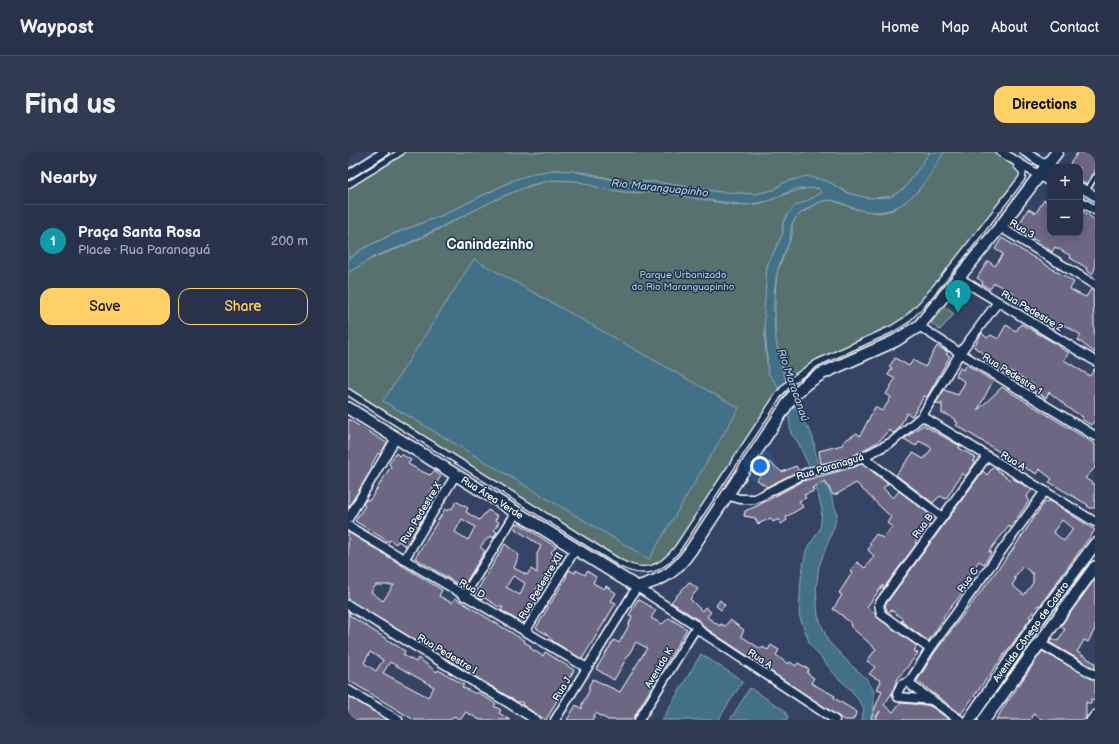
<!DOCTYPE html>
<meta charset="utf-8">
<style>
:root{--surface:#28334b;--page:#303b52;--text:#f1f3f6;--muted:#a5aab5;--line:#444e63;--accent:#ffd166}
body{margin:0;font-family:"Balsamiq Sans",sans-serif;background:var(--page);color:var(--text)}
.controls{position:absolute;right:12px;top:12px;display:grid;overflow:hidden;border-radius:8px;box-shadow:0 2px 10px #0003}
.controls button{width:36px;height:36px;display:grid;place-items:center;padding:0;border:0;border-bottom:1px solid var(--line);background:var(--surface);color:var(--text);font:20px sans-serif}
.you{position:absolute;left:412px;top:314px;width:14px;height:14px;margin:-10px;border:3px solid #fff;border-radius:50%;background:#1a73e8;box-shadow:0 0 0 6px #1a73e833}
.badge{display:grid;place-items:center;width:26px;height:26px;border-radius:50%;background:var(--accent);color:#fff;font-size:13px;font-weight:700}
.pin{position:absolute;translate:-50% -33px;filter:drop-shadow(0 1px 2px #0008)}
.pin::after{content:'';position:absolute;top:21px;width:14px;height:12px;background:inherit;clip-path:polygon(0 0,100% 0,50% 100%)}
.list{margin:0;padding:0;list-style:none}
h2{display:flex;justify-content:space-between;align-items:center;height:52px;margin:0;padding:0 16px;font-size:17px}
h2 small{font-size:13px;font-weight:400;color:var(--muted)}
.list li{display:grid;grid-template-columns:26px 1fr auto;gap:12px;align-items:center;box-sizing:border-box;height:72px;padding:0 16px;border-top:1px solid var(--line)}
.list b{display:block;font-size:15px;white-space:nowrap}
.list p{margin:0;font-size:13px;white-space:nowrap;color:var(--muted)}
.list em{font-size:13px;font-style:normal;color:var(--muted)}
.actions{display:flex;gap:8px;padding:12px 16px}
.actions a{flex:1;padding:9px 0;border:1px solid var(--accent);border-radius:12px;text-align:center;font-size:14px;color:var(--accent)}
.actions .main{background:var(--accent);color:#111}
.map{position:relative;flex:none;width:747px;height:568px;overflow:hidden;border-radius:12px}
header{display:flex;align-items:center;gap:24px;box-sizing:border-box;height:56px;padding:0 20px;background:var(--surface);border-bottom:1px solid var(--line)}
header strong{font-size:19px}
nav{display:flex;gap:22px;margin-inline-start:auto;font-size:14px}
.intro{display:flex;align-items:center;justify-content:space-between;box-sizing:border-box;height:96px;padding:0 24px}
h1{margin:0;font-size:28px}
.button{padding:10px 18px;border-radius:12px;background:var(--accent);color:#111;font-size:14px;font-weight:700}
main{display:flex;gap:24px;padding:0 24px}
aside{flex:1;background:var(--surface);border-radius:12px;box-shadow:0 2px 10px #0003}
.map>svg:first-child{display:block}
</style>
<header>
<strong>Waypost</strong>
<nav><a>Home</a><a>Map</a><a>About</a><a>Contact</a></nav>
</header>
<div class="intro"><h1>Find us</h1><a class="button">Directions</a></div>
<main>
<aside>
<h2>Nearby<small></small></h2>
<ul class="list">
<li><span class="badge" style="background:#0f9aa8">1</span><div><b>Praça Santa Rosa</b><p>Place · Rua Paranaguá</p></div><em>200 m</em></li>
</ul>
<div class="actions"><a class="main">Save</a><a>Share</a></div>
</aside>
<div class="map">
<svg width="747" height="568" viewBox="0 0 747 568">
<rect width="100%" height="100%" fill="#354464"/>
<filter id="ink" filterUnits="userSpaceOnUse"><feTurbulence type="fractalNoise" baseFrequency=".025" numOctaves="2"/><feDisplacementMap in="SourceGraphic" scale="8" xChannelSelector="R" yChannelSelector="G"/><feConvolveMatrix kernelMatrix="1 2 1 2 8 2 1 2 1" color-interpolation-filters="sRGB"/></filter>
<g filter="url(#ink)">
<g fill="#56716e" stroke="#aab8b6">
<path d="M53,0H582L557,36L543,45L519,46L500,41L479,29L435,31L426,38L407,42L372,40L308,30H275L240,21L207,18L166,28L93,64L45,82L14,97L0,108V33Z"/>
<path d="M596,0H646L674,17L675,24L558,168L469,211L439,233L427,186V142L429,120L444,83V72L450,63L472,50L481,47L508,57L531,61L545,58L570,39Z"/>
<path d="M204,28C212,29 220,28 228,29C244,32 260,38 276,40C291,42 306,39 321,41C346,45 371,52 397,53C423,53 444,34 470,36L474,40L456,51L435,71V81L419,114L417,188L420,221L428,231L432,241L329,397L312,414L286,417L0,240V121C18,106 38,102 58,93C107,71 151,39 204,28Z"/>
<path d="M597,155L606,162L592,178L583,171Z"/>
</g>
<g fill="#436f87" stroke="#8ea9b7">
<path d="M582,0H596C574,37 552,73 503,55C493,51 483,45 472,50C462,54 448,62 444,72C442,78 443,84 441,90C437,100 431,111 429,121C421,163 428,206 444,245C446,251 448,257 451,262C455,270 462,276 465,286C467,295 467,305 471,315L462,317L450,290L443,282L441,265L432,241L428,231L420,221L416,160L419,114L435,81V71L439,63L447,54L465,46L473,40L470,36L447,37L420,49L398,53L343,46L321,41L278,40L255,37L229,29L204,28L183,33L153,45L57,93L27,104L0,121V108L14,97L45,82L93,64L166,28L187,21L207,18L224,19L275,30H308L372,40L407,42L426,38L435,31L458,24L479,29L500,41L519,46L542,45L557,36Z"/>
<path d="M126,107L391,256L301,407L35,249Z"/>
<path d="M474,324L482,340L489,362L486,375L471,414L468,438L470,464L480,489L504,514L518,526L526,539V568H514L516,556L504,539L489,525L462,492L451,463L453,426L458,399L472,377L474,358L466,326Z"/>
<path d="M353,502L395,529L370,568H314Z"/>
<path d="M402,536L436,558L440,565L438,568H382Z"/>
</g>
<g fill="#6c6783" stroke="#fff" fill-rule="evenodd">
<path d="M730,0H742L747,3V22L738,32L732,29V15H720Z"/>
<path d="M696,48L702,52V81H732V57L747,68V117L744,122L738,118L739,116L722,106L723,104L707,95L704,100L689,89L668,78L680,57L688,61Z"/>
<path d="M654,86L726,130L722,137L729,141L738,145L743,137L745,138L747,201L730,188L733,183L714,172L710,178L700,173V167L695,164L662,147L667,142L646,131L642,137L634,132L635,130L629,126L640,109L647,114L655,102L647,97Z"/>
<path d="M673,172L712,194L711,195L721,201L716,208L742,224L747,216V271L745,270L743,273L733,267L735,265L717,254L716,252L701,240L698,246L685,238L687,234L668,222L658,217L656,220L637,208L639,204L626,195L634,181L639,186L643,183L650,187L658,173L668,179Z"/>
<path d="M589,194L600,200L598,202L602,204L579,245L576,244L564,264L559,261L549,279L545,281L541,278L531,289L503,305L473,312L471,299L494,293L496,289L509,281L512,284L527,255L534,259L539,252L543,245L538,242L547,227L540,223L544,216L541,215L547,206L561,214L565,208L577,215Z"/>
<path d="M619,213L645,229L629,259L654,235L747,292V316L737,326L747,333V356H742L739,354L740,353L701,330L704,327L691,317L689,322L679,317L608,273L610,271L607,269L608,268L598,262H594V251L592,253L588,251L596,238L610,243L617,230L608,224L612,216L615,218Z"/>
<path d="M0,267L39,291L32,303L30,301L23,314L25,315L0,356Z"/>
<path d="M575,273L612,294L611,296L628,306L625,309L627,311L618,324L614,321L598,347L592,344L585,351L548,323L565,301L576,307L584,296L571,289L568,294L556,287Z"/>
<path d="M48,301L51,304L53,302L63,308L60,312L75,320L82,323L86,319L93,324L82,341L85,343L82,347L85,349L58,394L50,389L48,392L42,388L41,390L7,369L17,354L15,352L18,348H22L43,314L41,312Z"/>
<path d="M421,310L434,320L448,314L451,319L419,335L409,328Z"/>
<path d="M514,311L540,332L535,336L545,346L551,339L585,365L581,371L582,372L572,383L567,390L569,391L535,437V433L519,455L527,461L530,466L569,494L566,499L570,501L549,528L544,541L536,553L545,560L552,551L578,553L584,555L602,568H532L528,566L532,559L526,568L523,566L534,539L529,537L533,529L521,522L527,515L519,509L528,497L503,475L502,470L495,465V464L485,457L494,443L491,441L504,421L502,420L509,410L517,416L526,404L520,398L523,393L521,392L528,382L535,386L544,375L539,371L543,365L508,331L489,342L485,343L477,329L464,336L466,339L456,343L458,346L451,349L455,355L438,365L439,368L433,372L431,367L425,370L423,366L410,372L407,366L396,364L397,359L409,354L455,329L506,315Z"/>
<path d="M645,315L662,328L664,326L684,338L679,344L681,349L662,376L661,374L642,398L641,400H644L636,412L631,409L618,427L623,430L595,465L596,466L589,476H590L580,489L553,469L555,467L543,458L540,461L539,459L537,453L635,319L639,323Z"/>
<path d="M108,349L120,356L118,360L131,368L140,358L150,364L147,368L151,370L146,378L149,380L145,386L142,384L132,395L137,399L115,435L67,406L97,357L100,359L102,356L104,357ZM114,367L127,375L120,388L107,380Z"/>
<path d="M702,349L747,378L696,448L692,454L690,453L681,465L683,466L613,562L569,529L587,500L663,400L694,354L697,350ZM714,368L725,377L716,389L705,380ZM675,414L685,422V431L676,443L664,433L668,427L666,426Z"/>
<path d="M170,371L208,395L203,400L207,405L206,407L213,411L208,418L203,414L188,438L193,441L175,472L153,458L155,455H151L135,445L134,447L127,442L157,392L171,403L166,416L179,423L183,417L189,421V402L193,394L167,377ZM165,424L177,431L172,443L158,435Z"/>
<path d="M0,380L94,438L91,444L104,451L107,446L177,489L176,490L183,494L182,496L195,504L197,500L226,518L198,568L174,553L175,550H169L97,506L99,503L86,495L84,498L0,448ZM28,433H46L35,449L23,440Z"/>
<path d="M221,418L227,421L228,418L237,423L239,419L248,425L245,431L256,437L258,434L268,441L263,449L268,451L234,507L206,490L198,482L188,476L219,424H218Z"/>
<path d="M747,427V477L740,490L736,488L729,500L747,511V517L701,490L704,486L710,489L717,477L712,475Z"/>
<path d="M341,430L350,437L342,447L354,459L357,455L363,460L359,465L372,474L373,472L377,474L382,468L396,478L393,484L413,497L414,495L420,498L423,493L431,498L428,503L440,512L442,510L448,514L450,511L461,517L459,521L466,526L463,531L487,544L486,546L509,560L505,568H496L356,475L352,469L323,450Z"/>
<path d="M290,447L308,458L303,466L314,472L321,466L339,477L284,568H260L248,561L244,568H219L228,553L234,557V552L241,539V533L245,527L272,540L299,496L288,490L266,528L248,517L266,488L271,491L280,475L284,464L281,463Z"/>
<path d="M372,448L377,453L373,458L368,454Z"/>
<path d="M0,459L2,461L1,463L57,499L55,503L68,510L70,506L89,520L90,518L96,521L116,533L114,535L128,542L129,540L148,552L146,554L153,558L151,561L162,568H132L118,560L112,568L106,564L103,568H66L5,531L0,528ZM22,500L35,508L28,519L16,511ZM42,510L86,535L80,545L35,521Z"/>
<path d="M694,499L747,528V549L743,547V552L738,550V565L736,568H695L685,562L682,568H648L660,548H661Z"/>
<path d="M0,544L35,565L39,568H0Z"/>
</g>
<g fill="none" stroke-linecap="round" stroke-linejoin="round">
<g stroke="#fff" stroke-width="7">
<path id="service" d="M738,39L747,25"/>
</g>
<g stroke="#fff" stroke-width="8">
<g id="pedestrian">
<path d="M0,33L53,0"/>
<path d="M0,240L272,411C296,424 313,418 329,397L432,241L443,229L469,211L544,177L558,168L575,151L612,106L674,26L675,20L669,14"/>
</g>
</g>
<g stroke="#fff" stroke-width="11">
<g id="minor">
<path d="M653,0L702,30"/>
<path d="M677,0L702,16"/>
<path d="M0,23L36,0"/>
<path d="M732,35L747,44"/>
<path d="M732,49L747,58"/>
<path d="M652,75L747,133"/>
<path d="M611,126L747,209"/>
<path d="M571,174L612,201L747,284"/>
<path d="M574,264L747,370"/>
<path d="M516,306L594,365"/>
<path d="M378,343L392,347H407L460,320L505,310L544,290L574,264L612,201L650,150"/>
<path d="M0,367L48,286"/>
<path d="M0,374L239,516"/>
<path d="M56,408L107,324"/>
<path d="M116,444L168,361"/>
<path d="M0,453L188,568"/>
<path d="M177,480L227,398"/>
<path d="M691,491L747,523"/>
<path d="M582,497L533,462L531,452L639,304"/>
<path d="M562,529L553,533L549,542L550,545L584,548"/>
<path d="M0,538L50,568"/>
<path d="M207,568L289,435L349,474L352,479L487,568"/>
<path d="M291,568L349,474"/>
<path d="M612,568L564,534L562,529L582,497L697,339"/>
<path d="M743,568L747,563"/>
</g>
</g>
<g stroke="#fff" stroke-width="14">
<g id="secondary">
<path d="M0,256L289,435C316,427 327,421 343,398L444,245L459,231L473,222L547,189L571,174L652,75L709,0"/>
<path d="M621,568L688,471L747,392"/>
<path d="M636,568L747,415"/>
</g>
</g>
<use href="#service" stroke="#1d3557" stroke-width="4"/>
<use href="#pedestrian" stroke="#1d3557" stroke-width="5.5"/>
<use href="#minor" stroke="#1d3557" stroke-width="8"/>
<use href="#secondary" stroke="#1d3557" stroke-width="11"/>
</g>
</g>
<g text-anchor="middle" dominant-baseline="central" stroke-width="3" stroke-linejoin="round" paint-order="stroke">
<g font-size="10" fill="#fff" stroke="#1d3557">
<text transform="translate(674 77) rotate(31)">Rua 3</text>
<text transform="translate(684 159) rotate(31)">Rua Pedestre 2</text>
<text transform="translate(664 222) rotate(32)">Rua Pedestre 1</text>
<text transform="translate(665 309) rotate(31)">Rua A</text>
<text transform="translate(482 315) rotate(-17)">Rua Paranaguá</text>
<text transform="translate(144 346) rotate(32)">Rua Área Verde</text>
<text transform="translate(73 361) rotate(-59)">Rua Pedestre X</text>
<text transform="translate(575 374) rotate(-54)">Rua B</text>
<text transform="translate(620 428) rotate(-54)">Rua C</text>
<text transform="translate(193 434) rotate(-59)">Rua Pedestre XII</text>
<text transform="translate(124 437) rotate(31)">Rua D</text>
<text transform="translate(683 480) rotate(-54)">Avenida Cônego de Castro</text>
<text transform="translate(99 502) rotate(31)">Rua Pedestre I</text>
<text transform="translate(412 507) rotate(33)">Rua A</text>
<text transform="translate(311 516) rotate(-59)">Avenida K</text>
<text transform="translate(214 537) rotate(-59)">Rua J</text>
</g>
<g font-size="10" fill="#b3bfbe" stroke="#1d3557">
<text x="335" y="123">Parque Urbanizado<tspan x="335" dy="12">do Rio Maranguapinho</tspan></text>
</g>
<g font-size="11" font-style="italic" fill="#b4c5cf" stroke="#1d3557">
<text transform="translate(312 36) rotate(6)">Rio Maranguapinho</text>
<text transform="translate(445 233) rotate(71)">Rio Maracanaú</text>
</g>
<g font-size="14" font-weight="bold" fill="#fff" stroke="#1d3557">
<text x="142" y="92">Canindezinho</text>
</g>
</g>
</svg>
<div class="controls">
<button>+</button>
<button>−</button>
</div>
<div class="you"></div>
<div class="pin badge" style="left:610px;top:161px;background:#0f9aa8">1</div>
</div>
</main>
